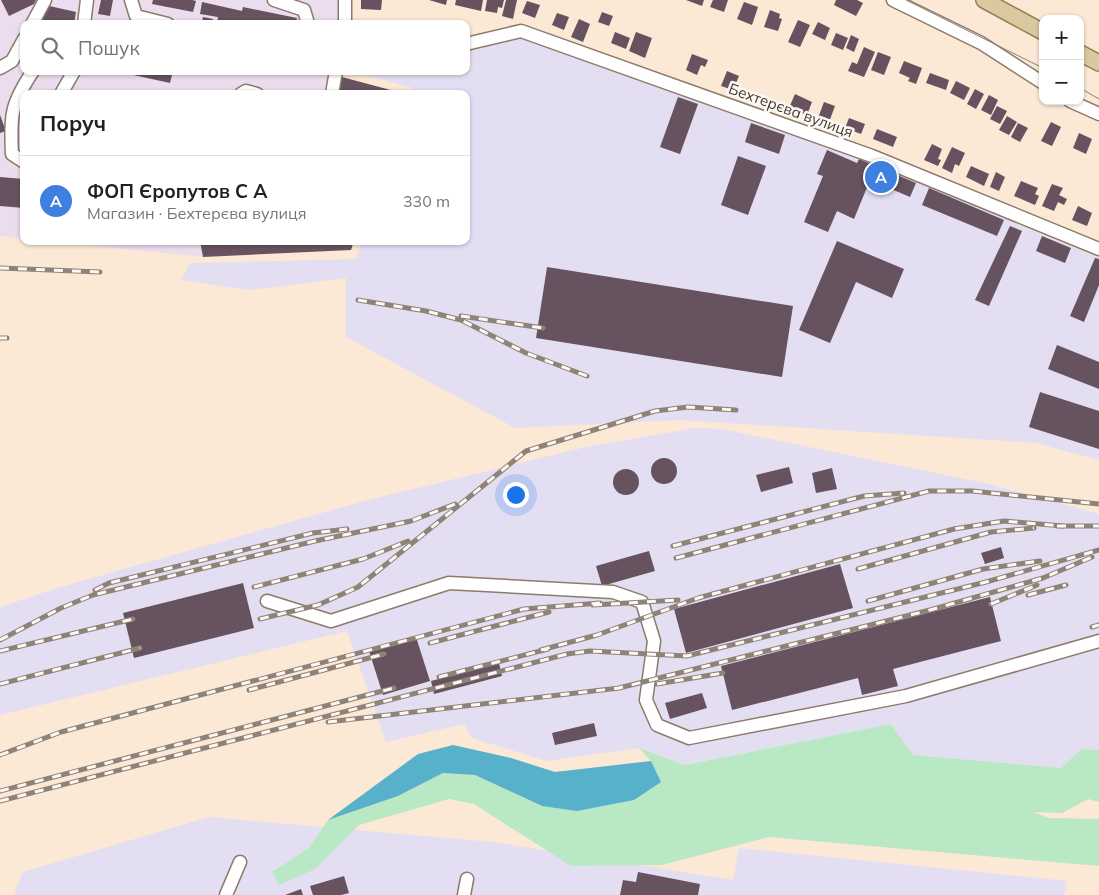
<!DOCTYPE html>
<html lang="uk">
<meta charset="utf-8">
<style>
:root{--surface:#fff;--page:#f2f2f2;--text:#202124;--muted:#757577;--line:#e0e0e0;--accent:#897c21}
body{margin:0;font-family:Mulish,sans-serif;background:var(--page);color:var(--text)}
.controls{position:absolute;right:15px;top:15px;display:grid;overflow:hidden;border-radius:10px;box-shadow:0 1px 4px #0004}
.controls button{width:45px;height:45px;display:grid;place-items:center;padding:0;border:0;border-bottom:1px solid var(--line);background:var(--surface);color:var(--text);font:25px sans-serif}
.you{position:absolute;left:515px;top:494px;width:18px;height:18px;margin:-12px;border:4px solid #fff;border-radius:50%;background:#1a73e8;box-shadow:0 0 0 8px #1a73e833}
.badge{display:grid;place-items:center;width:32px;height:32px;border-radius:50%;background:var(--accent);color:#fff;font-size:16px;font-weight:700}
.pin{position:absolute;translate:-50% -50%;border:2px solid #fff;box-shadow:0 1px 5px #0006}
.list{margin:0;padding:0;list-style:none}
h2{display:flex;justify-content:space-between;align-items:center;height:65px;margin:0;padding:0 20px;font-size:21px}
h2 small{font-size:16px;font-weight:400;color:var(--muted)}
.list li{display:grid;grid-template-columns:32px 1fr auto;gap:15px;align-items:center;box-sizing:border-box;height:90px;padding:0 20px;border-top:1px solid var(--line)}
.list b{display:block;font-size:19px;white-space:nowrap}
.list p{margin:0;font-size:16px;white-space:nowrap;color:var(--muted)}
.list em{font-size:16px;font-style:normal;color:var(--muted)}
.icon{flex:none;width:28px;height:28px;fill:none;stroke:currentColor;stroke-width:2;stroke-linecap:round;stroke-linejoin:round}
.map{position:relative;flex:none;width:1099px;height:895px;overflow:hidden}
.search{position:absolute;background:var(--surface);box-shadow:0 1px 4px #0004;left:20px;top:20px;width:450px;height:55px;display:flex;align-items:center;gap:12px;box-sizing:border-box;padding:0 18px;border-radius:10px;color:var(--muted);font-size:19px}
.panel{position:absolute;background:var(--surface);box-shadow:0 1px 4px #0004;left:20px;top:90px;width:450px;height:155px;border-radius:10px}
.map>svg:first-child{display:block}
</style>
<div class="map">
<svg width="1099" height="895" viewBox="0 0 1099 895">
<rect width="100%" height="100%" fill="#fbe8d5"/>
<g fill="#ebdcee">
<path d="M0,0H348V24H24V71H340L336,94H24V239L0,236Z"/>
<path d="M47,241H200L203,257Z"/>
</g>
<g fill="#e4def3">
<path d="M522,37L860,157L1099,258V460L1036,443L680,420L515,428L346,337V278L249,290L181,280L190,263L356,259L362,241H466V94H412L414,88L348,71H466V50H475Z"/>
<path d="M695,428L722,429L989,484L1099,514V750L1081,749L1061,768L913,755L891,724L683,765L639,748L546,761L472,738L464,724L386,742L347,631L0,715V607L57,588L364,501L586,447Z"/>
<path d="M209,817L492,842L733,880L739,848L1067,881L1064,895H14L23,872Z"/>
</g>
<path fill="#b9e8c4" d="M891,724L913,755L1061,768L1081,749L1099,750V802L1088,799L1062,813L1033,812L1049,818L1099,819V866L769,837L662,865L571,866L474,804L449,799L359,825L315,869L279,885L272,872L309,848L328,820L398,796L443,773L475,775L541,806L651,761L639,748L684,765Z"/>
<path fill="#57b1cb" d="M453,745L511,758L555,772L651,761L661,782L634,800L577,811L542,806L475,775L443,773L398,796L328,820L418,754Z"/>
<g fill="#67535f">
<path d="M1,0H36L34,4L9,16Z"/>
<path d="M101,0H113L110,16L98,14Z"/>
<path d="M153,0H192L196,1L193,12L152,4Z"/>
<path d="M361,0H382L381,10L361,9Z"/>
<path d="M429,0H447L446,5Z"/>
<path d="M456,0H483L481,11L455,5Z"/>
<path d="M487,0H504L502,8L498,7L497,13L485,11Z"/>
<path d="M506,0H517L513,19L502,16Z"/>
<path d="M686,0H704L702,6Z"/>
<path d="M713,0H728L724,12L710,7Z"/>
<path d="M836,0H857L863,3L856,16L834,5Z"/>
<path d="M527,1L540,5L535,18L522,13Z"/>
<path d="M202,2L242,11L243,7L297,18L296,24H217L218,17L200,14Z"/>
<path d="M744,2L758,7L752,25L737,19Z"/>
<path d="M45,5L76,12L74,24H41Z"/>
<path d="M770,10L780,14L779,18L782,19L778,31L764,27Z"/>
<path d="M602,12L613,16L609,26L598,22Z"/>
<path d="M557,13L569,17L564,30L552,25Z"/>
<path d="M203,17L213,19L212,24L202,23Z"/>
<path d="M579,19L590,24L583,42L571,37Z"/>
<path d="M798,20L810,25L800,47L788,42Z"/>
<path d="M818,22L830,28L825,40L812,34Z"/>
<path d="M615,32L630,38L626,49L611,43Z"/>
<path d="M636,32L652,38L645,58L629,51Z"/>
<path d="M836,33L848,38L843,50L831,45Z"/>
<path d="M851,35L859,39L854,52L846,48Z"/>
<path d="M864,47L875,52L864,77L848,71L852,62L857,64Z"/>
<path d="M878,52L891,57L884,75L871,70Z"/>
<path d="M692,54L708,60L705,67L701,65L697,75L686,70Z"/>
<path d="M904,61L922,68L916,84L908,81L910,78L899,73Z"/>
<path d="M115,71H173L170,83Z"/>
<path d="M727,71L739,76L733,90L721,86Z"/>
<path d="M930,73L949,80L946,90L926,83Z"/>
<path d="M342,77L398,92L338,94Z"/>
<path d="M956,81L970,88L964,100L950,93Z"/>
<path d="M975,89L984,94L976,109L967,104Z"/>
<path d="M795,94L812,102L807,115L789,108Z"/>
<path d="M989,95L998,100L991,115L981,110Z"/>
<path d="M678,97L698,104L680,154L660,147Z"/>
<path d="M824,102L835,106L829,122L818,118Z"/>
<path d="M997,106L1007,111L1000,124L990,119Z"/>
<path d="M0,115L6,131L0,133Z"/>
<path d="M1007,116L1017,122L1009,135L999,130Z"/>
<path d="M849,118L865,124L861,134L845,128Z"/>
<path d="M1051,122L1061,127L1052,146L1041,141Z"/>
<path d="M751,123L785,135L779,154L745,142Z"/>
<path d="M1018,123L1028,128L1020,142L1011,137Z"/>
<path d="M877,129L897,137L893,147L873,139Z"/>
<path d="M1079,133L1092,139L1086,154L1073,148Z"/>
<path d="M932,144L942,149L938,159L941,160L938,166L924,160Z"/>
<path d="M952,147L965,153L959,166L955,164L952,173L942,168Z"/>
<path d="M827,150L857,163L859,159L916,183L910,197L870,180L854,219L837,211L828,232L804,222L823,176L817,174Z"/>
<path d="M738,156L766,166L748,215L721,205Z"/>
<path d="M971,166L989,174L984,186L966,177Z"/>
<path d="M996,172L1005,177L999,191L990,187Z"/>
<path d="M0,177L24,179V208L0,206Z"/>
<path d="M1021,181L1038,188L1035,194L1039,196L1035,205L1014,196Z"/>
<path d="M1052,184L1063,188L1059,195L1067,199L1064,205L1058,202L1054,211L1042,206Z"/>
<path d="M929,188L1004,220L997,236L922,205Z"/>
<path d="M1078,206L1092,213L1087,226L1072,220Z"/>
<path d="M1010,226L1022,231L989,306L975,300Z"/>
<path d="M1042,236L1071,248L1065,263L1036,251Z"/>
<path d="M200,241H354L351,250L203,257Z"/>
<path d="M837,241L904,269L892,298L856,282L830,343L799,330Z"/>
<path d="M1095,258L1099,259V285L1084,322L1070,316Z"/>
<path d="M547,267L793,306L782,377L536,338Z"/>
<path d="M1057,345L1099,362V389L1048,369Z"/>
<path d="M1040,392L1099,411V449L1029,427Z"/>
<circle cx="664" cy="471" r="13"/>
<path d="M789,467L793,483L761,492L756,475Z"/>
<path d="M832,468L837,489L816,493L812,473Z"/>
<circle cx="626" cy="482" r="13"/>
<path d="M1001,547L1004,558L985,564L981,553Z"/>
<path d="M649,551L655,571L602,586L596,566Z"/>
<path d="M840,564L853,608L686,653L674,609Z"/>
<path d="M243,583L254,628L134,658L123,613Z"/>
<path d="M990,597L1001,641L893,669L898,686L862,695L858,678L732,710L721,666Z"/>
<path d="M416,637L430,681L383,695L369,651Z"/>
<path d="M499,663L502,676L434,694L431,681Z"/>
<path d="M702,693L707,708L670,719L665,703Z"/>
<path d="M594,723L597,736L555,745L552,733Z"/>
<path d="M638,872L700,884L698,895H620L623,880L636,882Z"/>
<path d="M344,876L349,893L341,895H313L310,886Z"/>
<path d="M301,889L303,895H285Z"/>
</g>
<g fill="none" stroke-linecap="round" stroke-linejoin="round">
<g stroke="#8c7b6a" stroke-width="15">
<g id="minor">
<path d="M131,0L136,16L168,24"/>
<path d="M274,0L304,10L307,20L305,24"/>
<path d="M893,0L981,43L1043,83"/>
<path d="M32,24L45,0"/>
<path d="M84,24L87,0"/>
<path d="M345,24V0"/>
<path d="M466,44L521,31L872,156L1099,249"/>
<path d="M0,68L12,61L24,39"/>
<path d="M61,94L74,71"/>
<path d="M241,94L246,91L257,94"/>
<path d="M332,94L336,71"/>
<path d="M1070,101L1099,114"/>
<path d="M24,162L12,154C10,115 11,104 33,71"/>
<path d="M267,601L331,621L449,583L613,592L642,602L654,641L646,700L657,725L689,738L906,696L1099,641"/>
<path d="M226,895L240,862"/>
<path d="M464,895L467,879"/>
</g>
</g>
<g stroke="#947f50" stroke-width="18">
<g id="major">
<path d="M984,0L1043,32"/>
<path d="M1080,53L1099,63"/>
</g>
</g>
<use href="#minor" stroke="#fff" stroke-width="12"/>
<use href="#major" stroke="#dac9a0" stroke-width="15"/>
<g stroke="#8f8276" stroke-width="1">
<path d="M906,0L1043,68"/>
<path d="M1080,88L1099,99"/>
</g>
<g stroke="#8f8276" stroke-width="5">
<g id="rail">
<path d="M0,268L100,272"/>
<path d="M358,300L426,311L461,320L526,353L587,376"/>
<path d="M461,316L543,328"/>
<path d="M0,338H7"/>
<path d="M1057,526H1099"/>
<path d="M673,546L864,496L904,493"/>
<path d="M676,558L929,491H972L1099,504"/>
<path d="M858,569L991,532L1034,528"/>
<path d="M254,587L363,559L408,541"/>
<path d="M95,590L109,583L313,533L347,529"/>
<path d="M1028,595L1066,585"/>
<path d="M868,601L983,569L1040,561"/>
<path d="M991,604L1037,585"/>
<path d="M593,605L678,600"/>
<path d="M260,619L318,605L358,587L526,451L655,411L688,407L736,410"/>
<path d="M1092,627L1099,625"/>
<path d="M0,640L61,608L93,595L315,541L411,521L455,504"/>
<path d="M430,643L549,612"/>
<path d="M541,650L597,635L698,598L954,529L1004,521L1063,526"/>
<path d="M0,651L133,619"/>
<path d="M439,677L548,649"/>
<path d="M0,684L140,648"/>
<path d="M657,684L723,673"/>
<path d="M249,690L384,654"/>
<path d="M328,722L619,688L930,610L1043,578L1092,557"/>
<path d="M0,755L61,732L524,609L600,603"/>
<path d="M0,791L394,688"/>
<path d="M0,801L567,654L590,651L687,656L986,582L1099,550"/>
</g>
</g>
<use href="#rail" stroke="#fcf8f4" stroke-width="3" stroke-dasharray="9" stroke-linecap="butt"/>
</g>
<g text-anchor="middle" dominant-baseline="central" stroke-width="5" stroke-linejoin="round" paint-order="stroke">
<g font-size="15" fill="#403831" stroke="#fcf8f4">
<text transform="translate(791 110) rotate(20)">Бехтерєва вулиця</text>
</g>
</g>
</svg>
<div class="controls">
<button>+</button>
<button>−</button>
</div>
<div class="you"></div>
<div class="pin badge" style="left:881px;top:177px;background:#3f7fe0">A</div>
<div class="search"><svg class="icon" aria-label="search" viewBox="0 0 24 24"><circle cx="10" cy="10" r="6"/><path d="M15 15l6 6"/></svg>Пошук</div>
<section class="panel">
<h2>Поруч<small></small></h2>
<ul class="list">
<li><span class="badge" style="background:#3f7fe0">A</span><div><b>ФОП Єропутов С А</b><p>Магазин · Бехтерєва вулиця</p></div><em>330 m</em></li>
</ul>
</section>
</div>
